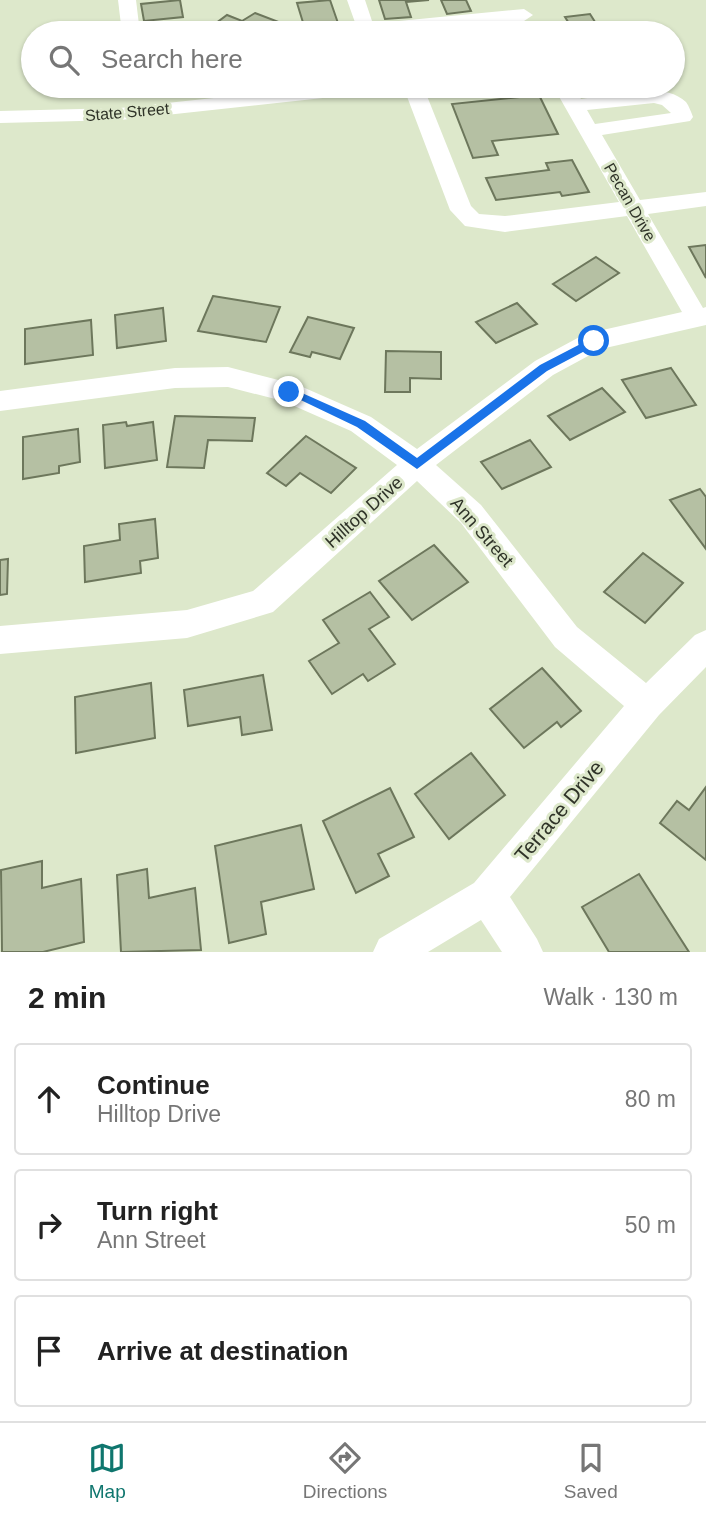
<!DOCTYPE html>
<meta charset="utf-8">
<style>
:root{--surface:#fff;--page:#f6f6f6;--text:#222;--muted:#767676;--line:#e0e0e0;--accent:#0f766e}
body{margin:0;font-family:Helvetica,sans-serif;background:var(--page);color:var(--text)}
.stop{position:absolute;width:21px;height:21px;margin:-16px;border:5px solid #1a73e8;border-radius:50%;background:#fff}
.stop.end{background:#1a73e8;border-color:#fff;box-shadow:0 2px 7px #0008}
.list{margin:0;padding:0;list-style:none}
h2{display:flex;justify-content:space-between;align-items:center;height:91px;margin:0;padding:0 28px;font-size:30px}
h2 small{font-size:23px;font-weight:400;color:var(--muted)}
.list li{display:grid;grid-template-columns:46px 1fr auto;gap:21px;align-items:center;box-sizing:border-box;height:112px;margin:0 14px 14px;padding:0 14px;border:2px solid var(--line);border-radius:7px}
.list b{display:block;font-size:26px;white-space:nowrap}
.list p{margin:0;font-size:23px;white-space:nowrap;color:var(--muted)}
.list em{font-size:23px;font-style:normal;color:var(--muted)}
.icon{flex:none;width:38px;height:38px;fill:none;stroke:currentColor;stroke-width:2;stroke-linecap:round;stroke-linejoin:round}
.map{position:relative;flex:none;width:706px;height:952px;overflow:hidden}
.search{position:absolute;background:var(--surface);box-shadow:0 2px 5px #0004;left:21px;right:21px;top:21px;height:77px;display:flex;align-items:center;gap:18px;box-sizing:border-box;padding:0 24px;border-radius:38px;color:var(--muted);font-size:26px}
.sheet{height:469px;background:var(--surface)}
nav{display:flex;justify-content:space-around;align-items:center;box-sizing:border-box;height:98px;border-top:2px solid var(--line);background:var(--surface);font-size:19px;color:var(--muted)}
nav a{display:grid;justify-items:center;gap:4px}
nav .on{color:var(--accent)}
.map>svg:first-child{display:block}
</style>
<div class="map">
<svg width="706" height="952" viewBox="0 0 706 952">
<rect width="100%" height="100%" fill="#dde8cb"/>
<g fill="#b5c0a3" stroke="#6d775c" stroke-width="2">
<path d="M180,0L183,17L144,21L141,4Z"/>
<path d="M330,0L339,26L305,29L297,3Z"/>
<path d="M379,0H429L406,2L411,17L385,19Z"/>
<path d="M441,0H466L471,11L447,14Z"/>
<path d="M255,13L284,24L274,33L204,32L227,15L242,21Z"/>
<path d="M590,14L602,33H575L565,17Z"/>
<path d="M539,95L558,134L492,141L498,155L473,158L452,104Z"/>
<path d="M572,160L589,192L562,196L560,192L496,200L486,178L549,170L546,163Z"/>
<path d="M706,245V278L689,247Z"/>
<path d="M596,257L619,273L576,301L553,284Z"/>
<path d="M213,296L280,307L266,342L198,331Z"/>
<path d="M517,303L537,324L496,343L476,322Z"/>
<path d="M163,308L166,341L117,348L115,315Z"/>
<path d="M308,317L354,328L340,359L312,352L310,357L290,352Z"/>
<path d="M91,320L93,355L25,364V329Z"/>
<path d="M386,351L441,352V379L410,378V392H385Z"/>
<path d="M671,368L696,405L646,418L622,380Z"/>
<path d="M602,388L625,412L570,440L548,416Z"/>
<path d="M175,416L255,418L252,441L208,440L204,468L167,467Z"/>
<path d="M126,422L127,426L153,422L157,460L105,468L103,425Z"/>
<path d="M78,429L80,462L59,466V473L23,479V437Z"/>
<path d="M306,436L356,468L331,493L300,473L286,486L267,473Z"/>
<path d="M530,440L551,467L502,489L481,462Z"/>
<path d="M700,489L706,497V549L670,500Z"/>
<path d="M155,519L158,558L140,561L141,573L85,582L84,546L120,540L119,524Z"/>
<path d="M434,545L468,582L412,620L379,581Z"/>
<path d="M643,553L683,583L645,623L604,592Z"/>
<path d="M8,559L7,594L0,595V560Z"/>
<path d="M370,592L389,617L369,629L395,664L368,681L363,674L332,694L309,661L339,643L323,620Z"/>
<path d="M542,668L581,711L561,727L557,722L524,748L490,709Z"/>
<path d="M263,675L272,730L242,735L240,717L188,726L184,690Z"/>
<path d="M151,683L155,738L76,753L75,697Z"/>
<path d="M471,753L505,795L449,839L415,794Z"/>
<path d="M706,787V860L660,823L677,801L689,810Z"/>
<path d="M390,788L414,837L378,854L389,876L356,893L323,821Z"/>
<path d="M301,825L314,889L261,902L266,934L229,943L215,846Z"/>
<path d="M42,861V888L81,879L84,942L43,952H2L1,870Z"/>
<path d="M147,869L149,898L195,888L201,950L121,952L117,875Z"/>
<path d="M639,874L689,952H609L582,907Z"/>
</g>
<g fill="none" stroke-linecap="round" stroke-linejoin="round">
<g fill="#fff" fill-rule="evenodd">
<path d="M118,0H136L140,33H122Z"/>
<path d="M347,0H365L372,21L378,23L524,9L533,15L524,21L370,33L357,28Z"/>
<path d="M325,86H388L385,90L378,92L120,120L0,123V111L120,108Z"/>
<path d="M403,86H423L471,206L479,214L505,216L619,202L553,86H573L581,99C608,95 663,80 686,102C689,106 691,112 693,117L690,121L602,135L640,200L706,192V206L648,214L703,308L706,307V325L601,349L553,375L436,465L481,505L577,627L646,683L695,635L706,630V667L659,715L510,897L537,939L543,952H502L481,920L428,952H373L379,939L474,883L624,706L555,647L461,523L417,481L273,612L187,638L0,654V626L187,610L253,591L397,465L351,431L283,401L228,387L175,388L0,411V391L175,368L228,367L298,385L371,417L417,449L535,361L585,334L682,312L627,216L505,232L465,226L450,210ZM654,103L662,105L671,113L595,124L587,110Z"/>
</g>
</g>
<path fill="#1a73e8" d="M594,337L599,341L598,344L547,371L417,469L357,427L284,392L286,389H293L365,421L417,458L540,365Z"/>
<g text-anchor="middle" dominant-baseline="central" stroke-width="6" stroke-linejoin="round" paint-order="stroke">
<g font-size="16" fill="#2f3328" stroke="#dde8cb">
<text transform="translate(127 112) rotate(-5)">State Street</text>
<text transform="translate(630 202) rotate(60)">Pecan Drive</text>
</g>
<g font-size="18" fill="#2f3328" stroke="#dde8cb">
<text transform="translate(364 512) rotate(-42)">Hilltop Drive</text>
<text transform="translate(482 532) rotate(49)">Ann Street</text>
</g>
<g font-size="21" fill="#2f3328" stroke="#dde8cb">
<text transform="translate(559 811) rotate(-50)">Terrace Drive</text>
</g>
</g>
</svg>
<div class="stop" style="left:594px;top:341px"></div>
<div class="stop end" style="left:289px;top:392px"></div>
<div class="search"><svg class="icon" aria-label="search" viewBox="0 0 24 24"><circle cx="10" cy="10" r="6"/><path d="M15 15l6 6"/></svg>Search here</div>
</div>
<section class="sheet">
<h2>2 min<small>Walk · 130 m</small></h2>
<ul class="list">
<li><svg class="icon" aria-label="ahead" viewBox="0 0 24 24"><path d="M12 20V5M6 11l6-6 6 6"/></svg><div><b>Continue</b><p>Hilltop Drive</p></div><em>80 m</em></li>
<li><svg class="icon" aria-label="right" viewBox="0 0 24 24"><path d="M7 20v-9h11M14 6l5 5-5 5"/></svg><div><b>Turn right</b><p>Ann Street</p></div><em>50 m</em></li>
<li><svg class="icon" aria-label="arrive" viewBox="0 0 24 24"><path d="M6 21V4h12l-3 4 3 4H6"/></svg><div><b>Arrive at destination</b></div></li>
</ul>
</section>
<nav>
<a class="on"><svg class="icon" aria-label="map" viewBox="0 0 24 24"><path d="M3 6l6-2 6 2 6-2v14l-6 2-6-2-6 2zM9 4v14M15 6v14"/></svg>Map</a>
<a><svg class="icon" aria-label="directions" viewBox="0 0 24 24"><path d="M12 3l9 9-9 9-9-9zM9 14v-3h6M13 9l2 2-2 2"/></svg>Directions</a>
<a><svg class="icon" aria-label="saved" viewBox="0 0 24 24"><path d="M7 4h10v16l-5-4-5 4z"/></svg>Saved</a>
</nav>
